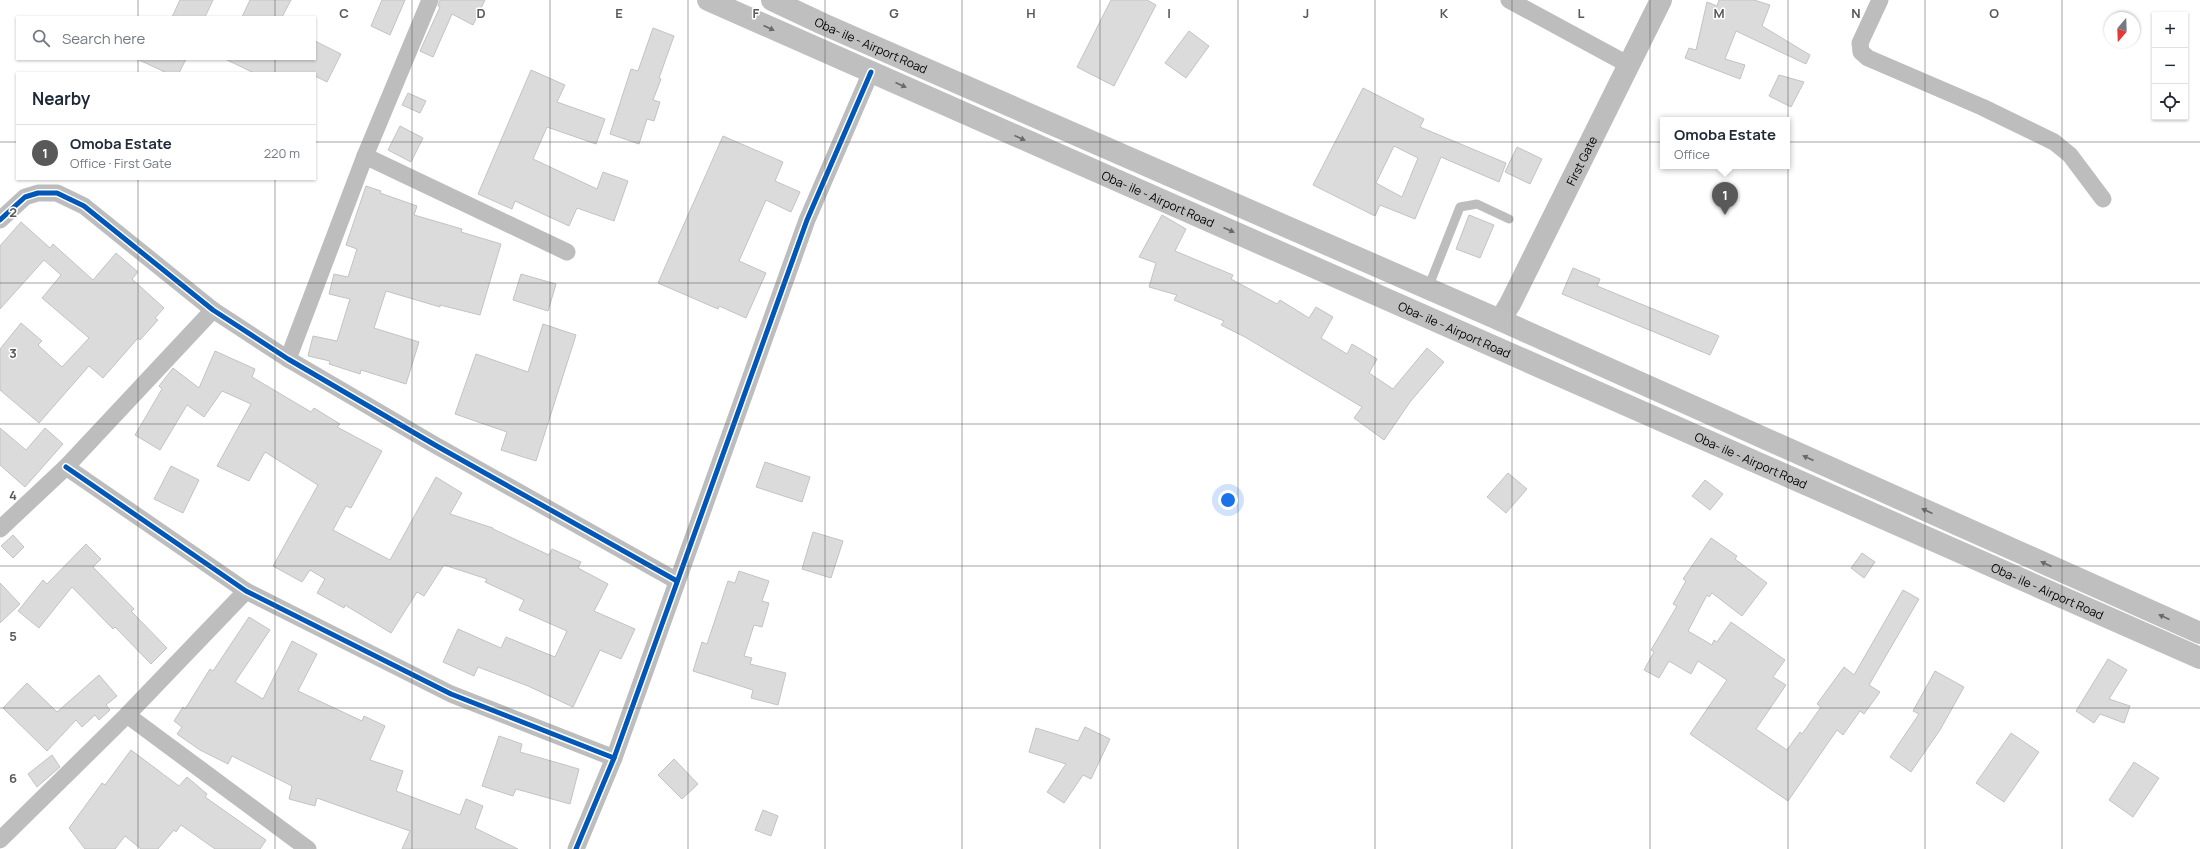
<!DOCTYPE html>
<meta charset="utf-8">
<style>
:root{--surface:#fff;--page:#f6f6f7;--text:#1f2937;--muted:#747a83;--line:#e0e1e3;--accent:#595959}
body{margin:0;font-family:Manrope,sans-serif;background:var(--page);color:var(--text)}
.controls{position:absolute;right:12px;top:12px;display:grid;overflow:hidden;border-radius:0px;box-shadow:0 1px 3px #0004}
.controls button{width:36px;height:36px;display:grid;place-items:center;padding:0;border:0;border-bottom:1px solid var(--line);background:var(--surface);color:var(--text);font:20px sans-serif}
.compass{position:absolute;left:2104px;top:12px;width:36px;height:36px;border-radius:50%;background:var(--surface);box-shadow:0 1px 3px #0004;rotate:199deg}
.you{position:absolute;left:1228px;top:500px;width:14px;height:14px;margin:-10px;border:3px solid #fff;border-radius:50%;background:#1a73e8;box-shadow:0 0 0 6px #1a73e833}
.badge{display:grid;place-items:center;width:26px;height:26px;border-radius:50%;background:var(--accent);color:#fff;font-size:13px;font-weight:700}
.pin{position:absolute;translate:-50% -33px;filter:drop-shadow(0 1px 2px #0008)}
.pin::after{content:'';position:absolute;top:21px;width:14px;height:12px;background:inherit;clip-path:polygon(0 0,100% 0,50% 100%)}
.popup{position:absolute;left:1660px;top:117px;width:130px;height:52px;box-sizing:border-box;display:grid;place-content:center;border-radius:0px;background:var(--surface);filter:drop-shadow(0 1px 3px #0005);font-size:13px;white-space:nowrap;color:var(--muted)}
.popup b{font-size:15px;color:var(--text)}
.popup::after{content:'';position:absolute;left:50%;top:100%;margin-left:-8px;border:8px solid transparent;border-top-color:var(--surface)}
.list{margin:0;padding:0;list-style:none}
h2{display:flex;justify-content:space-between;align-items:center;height:52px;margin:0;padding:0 16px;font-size:17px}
h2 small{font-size:13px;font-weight:400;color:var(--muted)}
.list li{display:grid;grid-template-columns:26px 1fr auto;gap:12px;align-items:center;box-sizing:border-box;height:56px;padding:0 16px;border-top:1px solid var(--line)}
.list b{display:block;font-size:15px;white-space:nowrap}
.list p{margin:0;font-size:13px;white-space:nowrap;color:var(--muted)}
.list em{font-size:13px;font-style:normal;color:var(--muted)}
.icon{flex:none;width:22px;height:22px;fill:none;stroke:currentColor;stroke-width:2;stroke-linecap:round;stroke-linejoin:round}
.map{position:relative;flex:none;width:2200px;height:849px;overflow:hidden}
.search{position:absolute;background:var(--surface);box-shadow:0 1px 3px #0004;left:16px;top:16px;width:300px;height:44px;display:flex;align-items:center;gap:10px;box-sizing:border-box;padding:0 14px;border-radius:0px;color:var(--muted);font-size:15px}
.panel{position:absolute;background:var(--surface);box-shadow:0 1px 3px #0004;left:16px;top:72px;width:300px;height:108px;border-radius:0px}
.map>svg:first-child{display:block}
</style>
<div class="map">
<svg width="2200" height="849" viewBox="0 0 2200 849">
<rect width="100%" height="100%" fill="#fff"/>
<g fill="#dbdbdb" stroke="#c3c3c3" fill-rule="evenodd">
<path d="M180,0H213L205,17H172Z"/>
<path d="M250,0H291L282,17H242Z"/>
<path d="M382,0H405L390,35L371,26Z"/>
<path d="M440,0H485L473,25L452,14L433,57L420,51L440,7L438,6Z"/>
<path d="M1111,0H1147L1156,5L1114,86L1077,67Z"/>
<path d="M1719,0H1754L1770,5L1762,26L1810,55L1806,64L1736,31L1725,59L1745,65L1740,79L1685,58L1689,48L1696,50L1707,2L1717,6Z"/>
<path d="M653,28L674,36L659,78L661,79L653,100L660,102L654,121L647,119L639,144L610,134L631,69L638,71Z"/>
<path d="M1189,31L1209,46L1186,78L1165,63Z"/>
<path d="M315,41L341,54L327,82L315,76V73H254L225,59H315Z"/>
<path d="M137,59H186L179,73H167Z"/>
<path d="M531,70L565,85L557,102L605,119L596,144L547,127L533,159L597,189L603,172L628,181L614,221L577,208L569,226L515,201L512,209L478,194Z"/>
<path d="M1779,75L1804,82L1791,107L1769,96Z"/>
<path d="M1363,88L1424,119L1420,127L1506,163L1499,182L1441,157L1415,219L1380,205L1375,216L1313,185ZM1394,146L1418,158L1402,197L1376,183Z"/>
<path d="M408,93L426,101L420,113L402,105Z"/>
<path d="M400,126L423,138L411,162L388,150Z"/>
<path d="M723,136L783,162L775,181L800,192L791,212L766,200L739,261L766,273L746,318L719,306L718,309L658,283Z"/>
<path d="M1517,147L1542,159L1530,184L1505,172Z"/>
<path d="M366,186L381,191L380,193L417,206L414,215L462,229L461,232L501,244L480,315L440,305V307L386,291L374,328L419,342L406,384L361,370L360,374L329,364L330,361L308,356L313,336L337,341L350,299L329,294L334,274L348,277L357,249L346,245Z"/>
<path d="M1162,215L1186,229L1175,251L1233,275L1231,279L1277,304L1280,300L1309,318L1316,307L1333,317L1321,338L1347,354L1352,344L1377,359L1369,373L1393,389L1427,348L1444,362L1410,402L1384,440L1354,418L1362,407L1245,337L1221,325L1224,321L1174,300L1177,295L1149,287L1156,263L1139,257Z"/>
<path d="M1469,215L1494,225L1480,258L1456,249Z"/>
<path d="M21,222L50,248L53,244L93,280L116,253L138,272L132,279L164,308L155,318L158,320L140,340L138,338L103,378L89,366L39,423L0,390V349L21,323L42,341L38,345L62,367L89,338L42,298L61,275L44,260L0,309V246Z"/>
<path d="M1573,268L1600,279L1597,286L1719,336L1710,355L1562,294Z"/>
<path d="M521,274L556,284L548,311L513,300Z"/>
<path d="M543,324L576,335L536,461L501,450L507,432L455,414L476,354L528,372Z"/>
<path d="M215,351L255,369L252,377L311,412L314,408L340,424L337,427L382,451L351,508L346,506L333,530L390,560L436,477L462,493L450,514L493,528V529L549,555L552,549L581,562L578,568L608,584L594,611L635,629L621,659L600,650L573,707L528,686L478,667L474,676L443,662L458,629L501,648L506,637L555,657L567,631L519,610L524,600L485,582L487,579L444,565L424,596L417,592L391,633L345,605L344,608L317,593L325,579L310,570L302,582L273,566L318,485L265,452L249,481L217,466L251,404L222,391L204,417L187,405L160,450L135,435L162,389L159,386L173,368L199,388Z"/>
<path d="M0,428L26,450L45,428L63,444L25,487L0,465Z"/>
<path d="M765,462L810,477L802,502L756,487Z"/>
<path d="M171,466L199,480L183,513L154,499Z"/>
<path d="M1508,473L1527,489L1506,513L1487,497Z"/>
<path d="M1705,480L1723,494L1710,510L1692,496Z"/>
<path d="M813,532L843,541L831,578L802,569Z"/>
<path d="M13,535L24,547L13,558L1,546Z"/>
<path d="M1711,538L1737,556L1735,559L1767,583L1742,616L1712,593L1709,597L1707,595L1688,631L1712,645L1714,640L1717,642L1731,622L1785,660L1773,677L1786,685L1756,729L1787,750L1800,732L1802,734L1821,707L1817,704L1844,667L1854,675L1903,590L1919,599L1869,685L1880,692L1864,714L1860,711L1843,735L1837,730L1788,801L1690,734L1727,680L1698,661L1691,674L1669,661L1659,678L1644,670L1654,652L1651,650L1677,606L1673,604L1686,581L1683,579Z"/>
<path d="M86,544L101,559L93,567L134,609L131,611L167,648L151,664L115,627L113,629L72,587L39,628L18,611L43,580L47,584Z"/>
<path d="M1862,553L1875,562L1864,578L1851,568Z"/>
<path d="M739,571L769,581L762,601L769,603L762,627L754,625L744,656L752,658L750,664L786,673L778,705L751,698L753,690L693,671L702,642L707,644L728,581L735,583Z"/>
<path d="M0,583L20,604L0,623Z"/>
<path d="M249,617L270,630L235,682L263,699L292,641L317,654L298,691L362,721L364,716L385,726L370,760L403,771L396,791L460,815L466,799L483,806L475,828L518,849H402L410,831L317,798L315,806L289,799L292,786L232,756L228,764L200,750L177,734L182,727L174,721L183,707L185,709L210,669L213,671Z"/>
<path d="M2108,659L2127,670L2109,699L2130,706L2124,723L2100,714L2094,723L2076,711Z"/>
<path d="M1935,671L1964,687L1940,730L1911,772L1890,757L1919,714L1913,711Z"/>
<path d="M99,675L117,696L106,705L110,710L99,720L95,715L82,727L76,720L47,751L3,708L27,683L57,712Z"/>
<path d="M1085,727L1110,739L1091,779L1083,775L1064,803L1047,792L1066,764L1029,752L1036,728L1078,741Z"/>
<path d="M2011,733L2039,752L2004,802L1976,783Z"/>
<path d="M499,736L522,744L520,752L579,769L570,804L516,789L513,796L482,786Z"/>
<path d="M131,750L179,786L187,777L207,794L205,797L266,840L260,849H215L181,825L176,832L174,830L158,849H141L125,836L115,849H85L69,828L102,783L105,785Z"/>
<path d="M52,755L60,767L37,787L28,774Z"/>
<path d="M674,759L698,784L682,799L658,775Z"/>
<path d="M2134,762L2159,778L2133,817L2109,800Z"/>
<path d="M763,810L778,816L771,836L755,830Z"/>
</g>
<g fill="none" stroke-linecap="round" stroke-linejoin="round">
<path stroke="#bdbdbd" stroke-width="9" d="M1428,288L1460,207L1477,204L1509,219"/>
<g stroke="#bdbdbd" stroke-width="17">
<path d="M1509,0L1629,65"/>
<path d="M1880,0L1860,43L1861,52L1868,58L1982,107L2054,142L2070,155L2103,199"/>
<path d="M365,156L567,252"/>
<path d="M0,220L25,197L38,193H57L84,206L213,310L288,359L435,445L677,581"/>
<path d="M288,359L365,156L430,0"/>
<path d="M66,467L246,591L451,694L614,758"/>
<path d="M0,529L66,467L213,310"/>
<path d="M127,715L308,849"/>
<path d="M0,840L127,715L246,591"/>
<path d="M576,849L614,758L807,220L871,72"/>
</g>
<path stroke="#bdbdbd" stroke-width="22" id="s1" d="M1500,320L1510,304L1661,0"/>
<g stroke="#bfbfbf" stroke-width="22">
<path id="s2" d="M708,0L2200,658"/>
<path id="s3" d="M772,0L823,24L1500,320L2200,633"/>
</g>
<g stroke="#fff" stroke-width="8">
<g id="cycleway">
<path d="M0,220L25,197L38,193H57L84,206L213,310L288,359L435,445L677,581"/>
<path d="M66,467L246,591L451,694L614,758"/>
<path d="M576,849L614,758L807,220L871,72"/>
</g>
</g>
<use href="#cycleway" stroke="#0057b8" stroke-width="5"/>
</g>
<defs><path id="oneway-solid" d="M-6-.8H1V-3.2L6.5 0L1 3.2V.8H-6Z"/></defs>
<g fill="#696969">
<use href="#oneway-solid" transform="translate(769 28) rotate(25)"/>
<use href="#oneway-solid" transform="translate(901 85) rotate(24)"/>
<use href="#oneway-solid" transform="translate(1020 138) rotate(24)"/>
<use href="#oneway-solid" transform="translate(1229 230) rotate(24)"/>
<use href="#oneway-solid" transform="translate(1808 458) rotate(-156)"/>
<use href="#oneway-solid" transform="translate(1927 511) rotate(-156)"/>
<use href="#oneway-solid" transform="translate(2046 564) rotate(-156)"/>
<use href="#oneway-solid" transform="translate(2164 617) rotate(-156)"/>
</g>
<path fill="none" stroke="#595959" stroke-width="1" stroke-opacity="0.55" d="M138,0V17M275,0V17M412,0V849M550,0V849M688,0V849M825,0V849M962,0V849M1100,0V849M1238,0V849M1375,0V849M1512,0V849M1650,0V849M1788,0V849M1925,0V849M2062,0V849M138,59V73M275,59V73M0,142H17M315,142H2200M138,179V849M275,179V849M0,283H2200M0,424H2200M0,566H2200M0,708H2200"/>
<g text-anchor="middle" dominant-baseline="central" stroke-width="3" stroke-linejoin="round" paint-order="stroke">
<g font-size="12" fill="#000" stroke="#fff">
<text stroke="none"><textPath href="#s3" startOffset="109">Oba- ile - Airport Road</textPath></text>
<text stroke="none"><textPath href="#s1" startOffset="179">First Gate</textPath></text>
<text stroke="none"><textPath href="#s2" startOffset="492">Oba- ile - Airport Road</textPath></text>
<text stroke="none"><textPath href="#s2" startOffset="816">Oba- ile - Airport Road</textPath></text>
<text stroke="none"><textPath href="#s2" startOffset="1140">Oba- ile - Airport Road</textPath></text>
<text stroke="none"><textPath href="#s2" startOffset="1464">Oba- ile - Airport Road</textPath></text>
</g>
</g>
<g font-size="13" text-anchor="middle" font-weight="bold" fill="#595959" stroke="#fff" stroke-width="3" stroke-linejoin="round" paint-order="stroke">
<text x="344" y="18">C</text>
<text x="481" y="18">D</text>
<text x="619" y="18">E</text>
<text x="756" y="18">F</text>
<text x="894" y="18">G</text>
<text x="1031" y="18">H</text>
<text x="1169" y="18">I</text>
<text x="1306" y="18">J</text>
<text x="1444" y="18">K</text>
<text x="1581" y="18">L</text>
<text x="1719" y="18">M</text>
<text x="1856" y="18">N</text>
<text x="1994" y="18">O</text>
<text x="13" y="217">2</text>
<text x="13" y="358">3</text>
<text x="13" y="500">4</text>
<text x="13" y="641">5</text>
<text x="13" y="783">6</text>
</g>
</svg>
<div class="controls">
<button>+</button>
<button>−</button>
<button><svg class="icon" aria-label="locate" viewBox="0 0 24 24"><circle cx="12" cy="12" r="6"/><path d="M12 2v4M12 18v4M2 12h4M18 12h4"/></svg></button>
</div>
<svg class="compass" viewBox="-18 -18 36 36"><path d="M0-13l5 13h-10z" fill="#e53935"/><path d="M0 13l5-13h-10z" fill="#747a83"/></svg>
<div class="you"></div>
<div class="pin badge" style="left:1725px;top:215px">1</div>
<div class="popup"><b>Omoba Estate</b>Office</div>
<div class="search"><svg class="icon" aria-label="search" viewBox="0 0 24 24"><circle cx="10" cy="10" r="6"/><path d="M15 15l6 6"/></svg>Search here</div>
<section class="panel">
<h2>Nearby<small></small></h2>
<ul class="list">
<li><span class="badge">1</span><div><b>Omoba Estate</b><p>Office · First Gate</p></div><em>220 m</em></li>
</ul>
</section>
</div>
